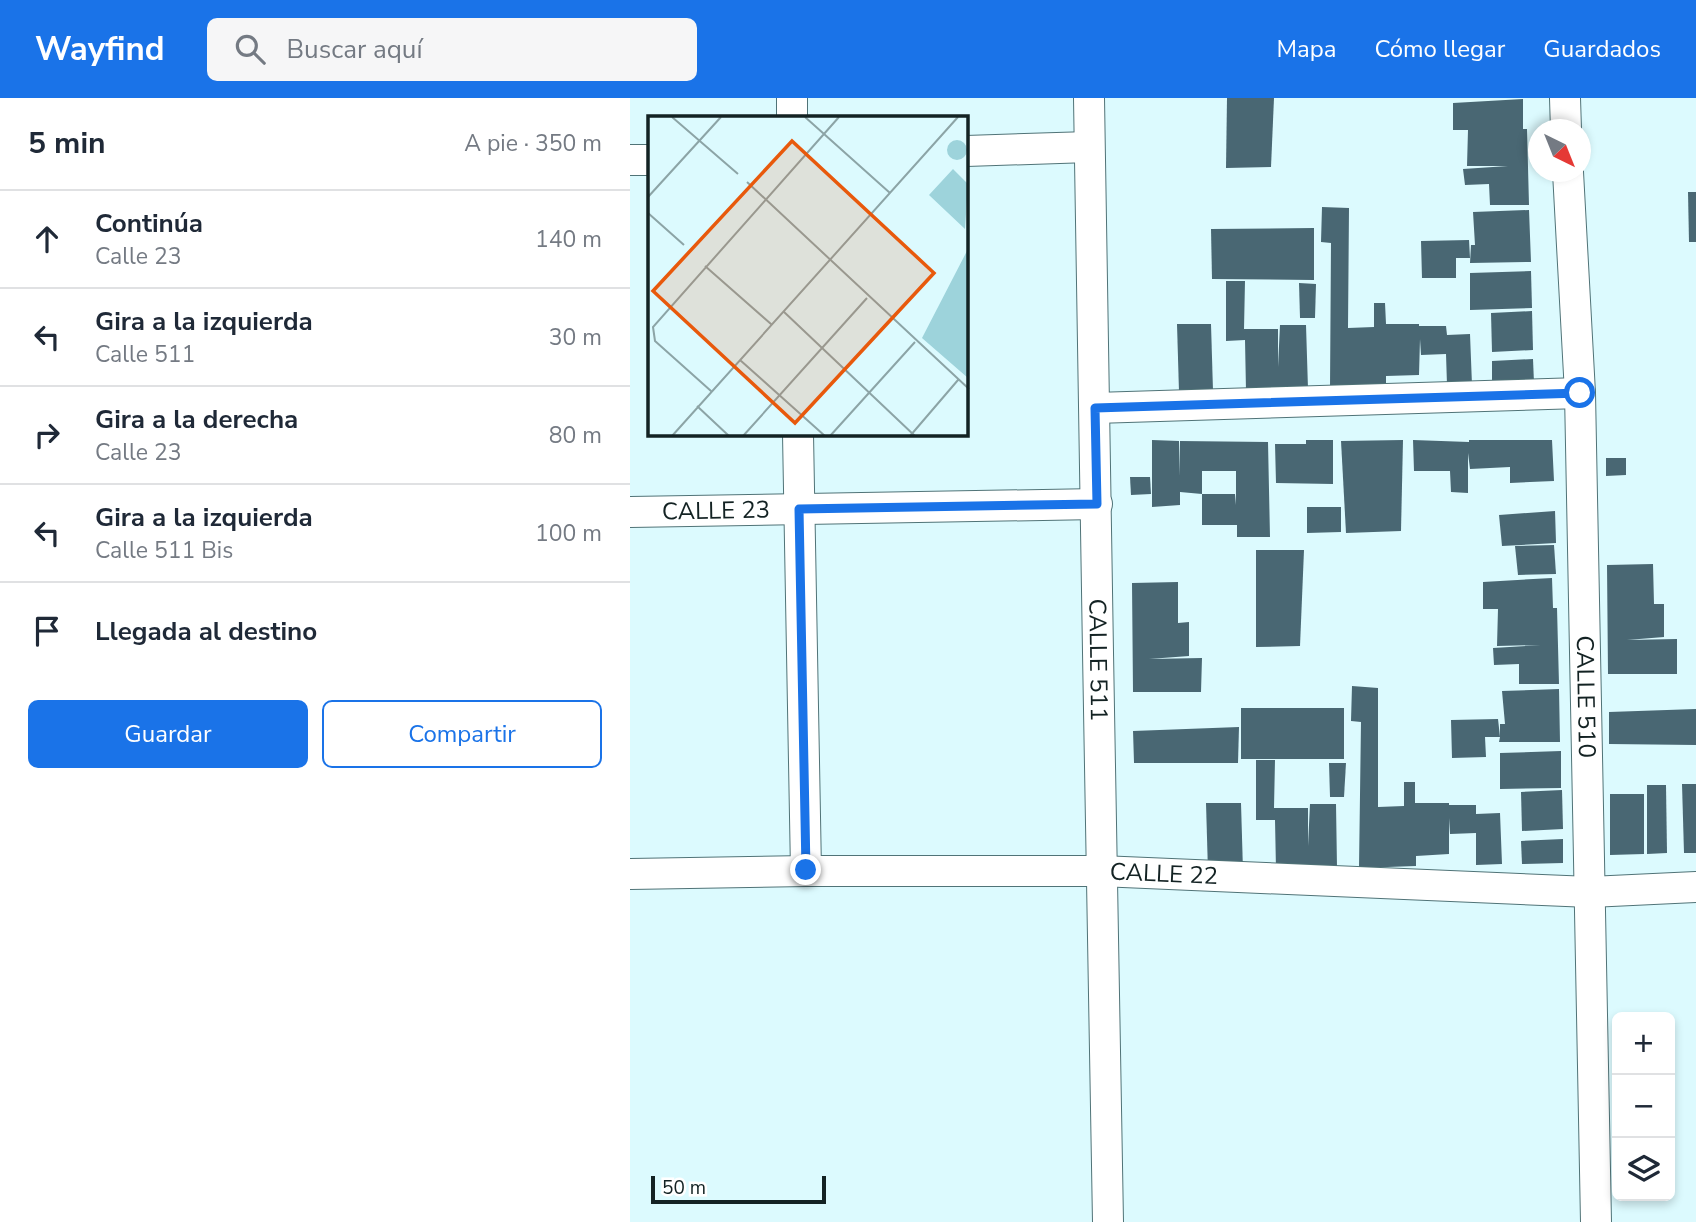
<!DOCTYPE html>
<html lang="es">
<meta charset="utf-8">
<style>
:root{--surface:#fff;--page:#f6f6f7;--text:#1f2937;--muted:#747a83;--line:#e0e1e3;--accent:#1a73e8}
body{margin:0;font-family:"Nunito Sans",sans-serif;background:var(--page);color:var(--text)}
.controls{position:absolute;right:21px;bottom:21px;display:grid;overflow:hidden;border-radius:10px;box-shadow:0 4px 10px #0003}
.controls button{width:63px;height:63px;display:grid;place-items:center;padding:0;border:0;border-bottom:2px solid var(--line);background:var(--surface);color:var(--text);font:35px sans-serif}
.compass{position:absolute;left:898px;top:21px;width:63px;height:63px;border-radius:50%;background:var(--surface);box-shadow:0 4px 10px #0003;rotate:137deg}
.scale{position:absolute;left:21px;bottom:18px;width:175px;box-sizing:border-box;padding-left:7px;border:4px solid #132223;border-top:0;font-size:19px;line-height:24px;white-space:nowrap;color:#132223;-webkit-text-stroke:5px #fff;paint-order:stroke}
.stop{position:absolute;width:21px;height:21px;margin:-16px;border:5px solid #1a73e8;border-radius:50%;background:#fff}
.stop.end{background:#1a73e8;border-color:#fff;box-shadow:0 2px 7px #0008}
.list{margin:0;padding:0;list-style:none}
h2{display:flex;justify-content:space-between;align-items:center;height:91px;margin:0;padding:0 28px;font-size:30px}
h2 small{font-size:23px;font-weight:400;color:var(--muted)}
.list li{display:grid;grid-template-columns:46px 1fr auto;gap:21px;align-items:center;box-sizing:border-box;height:98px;padding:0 28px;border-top:2px solid var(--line)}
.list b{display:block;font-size:26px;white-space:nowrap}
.list p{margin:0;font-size:23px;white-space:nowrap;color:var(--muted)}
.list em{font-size:23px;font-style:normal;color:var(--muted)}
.actions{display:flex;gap:14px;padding:21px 28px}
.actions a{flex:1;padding:16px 0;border:2px solid var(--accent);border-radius:10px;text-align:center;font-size:24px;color:var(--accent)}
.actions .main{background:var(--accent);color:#fff}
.icon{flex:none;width:38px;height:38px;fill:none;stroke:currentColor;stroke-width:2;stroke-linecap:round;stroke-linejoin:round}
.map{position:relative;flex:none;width:1066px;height:1124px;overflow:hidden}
header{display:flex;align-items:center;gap:42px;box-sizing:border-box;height:98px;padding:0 35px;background:var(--accent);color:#fff}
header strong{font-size:33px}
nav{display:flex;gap:38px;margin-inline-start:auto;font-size:24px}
.search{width:490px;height:63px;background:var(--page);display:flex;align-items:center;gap:18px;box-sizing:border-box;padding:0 24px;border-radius:10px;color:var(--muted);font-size:26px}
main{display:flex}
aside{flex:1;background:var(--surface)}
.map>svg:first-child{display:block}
</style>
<header>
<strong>Wayfind</strong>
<div class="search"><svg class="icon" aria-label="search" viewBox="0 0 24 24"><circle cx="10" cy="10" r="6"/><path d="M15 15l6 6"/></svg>Buscar aquí</div>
<nav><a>Mapa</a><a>Cómo llegar</a><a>Guardados</a></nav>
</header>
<main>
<aside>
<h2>5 min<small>A pie · 350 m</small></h2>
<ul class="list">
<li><svg class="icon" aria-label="ahead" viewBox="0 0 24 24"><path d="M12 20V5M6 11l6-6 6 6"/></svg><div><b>Continúa</b><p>Calle 23</p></div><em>140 m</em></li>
<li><svg class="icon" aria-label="left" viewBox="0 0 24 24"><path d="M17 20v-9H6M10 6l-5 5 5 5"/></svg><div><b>Gira a la izquierda</b><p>Calle 511</p></div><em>30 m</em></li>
<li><svg class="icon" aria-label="right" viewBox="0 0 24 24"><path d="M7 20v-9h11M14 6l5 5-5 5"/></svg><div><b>Gira a la derecha</b><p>Calle 23</p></div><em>80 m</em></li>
<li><svg class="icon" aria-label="left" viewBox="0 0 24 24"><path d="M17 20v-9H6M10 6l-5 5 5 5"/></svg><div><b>Gira a la izquierda</b><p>Calle 511 Bis</p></div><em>100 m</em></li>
<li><svg class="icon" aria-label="arrive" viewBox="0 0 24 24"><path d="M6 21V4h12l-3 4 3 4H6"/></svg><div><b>Llegada al destino</b></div></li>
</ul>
<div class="actions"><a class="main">Guardar</a><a>Compartir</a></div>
</aside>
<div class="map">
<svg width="1066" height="1124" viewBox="0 0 1066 1124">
<rect width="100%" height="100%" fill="#dcfafe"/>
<g fill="#496773">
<path d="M597,0H644L641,69L596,70Z"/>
<path d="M893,1V31H897L899,107H860L859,86L835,87L833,71L878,68H837L838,32H823V5Z"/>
<path d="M1058,94H1066V144H1059Z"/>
<path d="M692,109L719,110L718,230L744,229V205H755L756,226H789V228H816L817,237L840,236L842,287H817L816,256L791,257L790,241L789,277L756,278V289L700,290L701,145L691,144Z"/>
<path d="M899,112L901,164L840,165L841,147H845L843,114Z"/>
<path d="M684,130V182L582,181L581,131Z"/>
<path d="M839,142L840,160H826V180H792L791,143Z"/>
<path d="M901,173L902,210L840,212V175Z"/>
<path d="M596,183H615L614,231H648V269L650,227H676L678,291L616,293L615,242L596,243Z"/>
<path d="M669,185L686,186L685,220H670Z"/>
<path d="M902,213L903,252L862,254L861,215Z"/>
<path d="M547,226H581L583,293L549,294Z"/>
<path d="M903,261L904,285L862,286V263Z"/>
<path d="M522,342L549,343L550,378V343L638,344L640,439H607V427H572V396H605L606,407V373H572V396L550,394V407L522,409Z"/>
<path d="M676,342H703V386L646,385L645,346H676Z"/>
<path d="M773,342L771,433L716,435L711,343Z"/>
<path d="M783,342L839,344V342H922L924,383L880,385V369L840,371L838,355V395L821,394L820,373H784Z"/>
<path d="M976,360H996V377L976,378Z"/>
<path d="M500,379H520L521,396L501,397Z"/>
<path d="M677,409H711V434L677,435Z"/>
<path d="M925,413L926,445L872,448L869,417Z"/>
<path d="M924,447L926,476L888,477L885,448Z"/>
<path d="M626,452H674L670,548L626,549Z"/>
<path d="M1023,466L1024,506H1034V539L997,542L1047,541V576H978L977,467Z"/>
<path d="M922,480L923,510H927L929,586H889V566L864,567L863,550L911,547L867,548L868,511H853V484Z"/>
<path d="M548,484V525L559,524V558L519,561L572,560L571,594H503L502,485Z"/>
<path d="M722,588L748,590V709L774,708V684H785V705H819V707H846V716L870,715L872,766L846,767V735L820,736L819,720V756L786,758V768L729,770L731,624L721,623Z"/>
<path d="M929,591L930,644H869L870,639H855L856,659L822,660L821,622L868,621L870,639V626H875L872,593Z"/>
<rect x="611" y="610" width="103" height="51"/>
<path d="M1066,611V647L979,646V614Z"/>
<path d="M609,629L608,665H504L503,633Z"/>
<path d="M931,653V690L870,691V655Z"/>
<path d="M626,662H645L644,710H678V748L680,706H706L707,770L646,772L645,722H626Z"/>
<path d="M699,665H716L714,699H700Z"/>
<path d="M1052,686H1066V755H1054Z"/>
<path d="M1017,687H1036L1037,755L1017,756Z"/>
<path d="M932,692L933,731L892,733L891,694Z"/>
<path d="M980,696H1014V756L980,757Z"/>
<path d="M576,705H611L613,773L578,774Z"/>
<path d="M933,741V765L892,766L891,743Z"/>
</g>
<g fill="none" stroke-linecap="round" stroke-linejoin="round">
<g stroke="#507377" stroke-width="32">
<g id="minor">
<path d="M162,0V19"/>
<path id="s1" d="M459,0C466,375 470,749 478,1124"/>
<path d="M935,0L936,32"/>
<path d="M336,53L459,49"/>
<path d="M0,62H19"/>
<path id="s2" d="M938,74L950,295L966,1124"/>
<path d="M465,310L950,295"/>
<path d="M168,336L176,773"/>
<path id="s3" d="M0,414L467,406"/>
<path id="s4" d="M0,776L176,773H470L960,794L1066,789"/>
</g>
</g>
<use href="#minor" stroke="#fff" stroke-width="30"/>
</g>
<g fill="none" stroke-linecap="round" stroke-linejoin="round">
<path stroke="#1a73e8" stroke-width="9" d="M176,772L169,411L467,406L465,310L950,295"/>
</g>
<g text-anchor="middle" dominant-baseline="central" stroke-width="7" stroke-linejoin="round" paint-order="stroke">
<g font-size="24" fill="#132223" stroke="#fff">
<text stroke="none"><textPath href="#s3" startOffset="86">CALLE 23</textPath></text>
<text stroke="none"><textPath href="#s1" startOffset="562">CALLE 511</textPath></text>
<text stroke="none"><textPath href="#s2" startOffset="525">CALLE 510</textPath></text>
<text stroke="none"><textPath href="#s4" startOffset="534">CALLE 22</textPath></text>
</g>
</g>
<g transform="translate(18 18)">
<rect width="320" height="320" fill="#dcfafe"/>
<path d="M299 34a10 10 0 1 1 20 0a10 10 0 1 1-20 0ZM305,53L320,68L317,113L281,79ZM320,133V262L274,222Z" fill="#9dd3db"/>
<path fill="none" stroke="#8ca4a6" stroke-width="2" d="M24,1L90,58M157,1L242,77M99,66L321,273M0,81L73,1M0,97L36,129M57,150L123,208M135,195L267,320M92,244L177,320M63,275L7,225L5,211L191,1M49,290L81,320M24,320L310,1M95,320L219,182M182,320L267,226M262,320L310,264"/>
<path fill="#e8590c" fill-opacity="0.15" stroke="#e8590c" stroke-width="3.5" d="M144,25L286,157L147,307L5,175Z"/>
<rect width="320" height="320" fill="none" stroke="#132223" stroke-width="3.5"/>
</g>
</svg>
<div class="controls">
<button>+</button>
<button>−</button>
<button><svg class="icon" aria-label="layers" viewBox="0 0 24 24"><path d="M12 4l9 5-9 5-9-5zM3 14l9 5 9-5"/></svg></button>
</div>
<svg class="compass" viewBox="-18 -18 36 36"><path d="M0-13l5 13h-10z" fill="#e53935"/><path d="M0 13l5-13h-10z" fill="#747a83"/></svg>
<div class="scale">50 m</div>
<div class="stop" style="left:950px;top:295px"></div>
<div class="stop end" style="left:176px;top:772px"></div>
</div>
</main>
